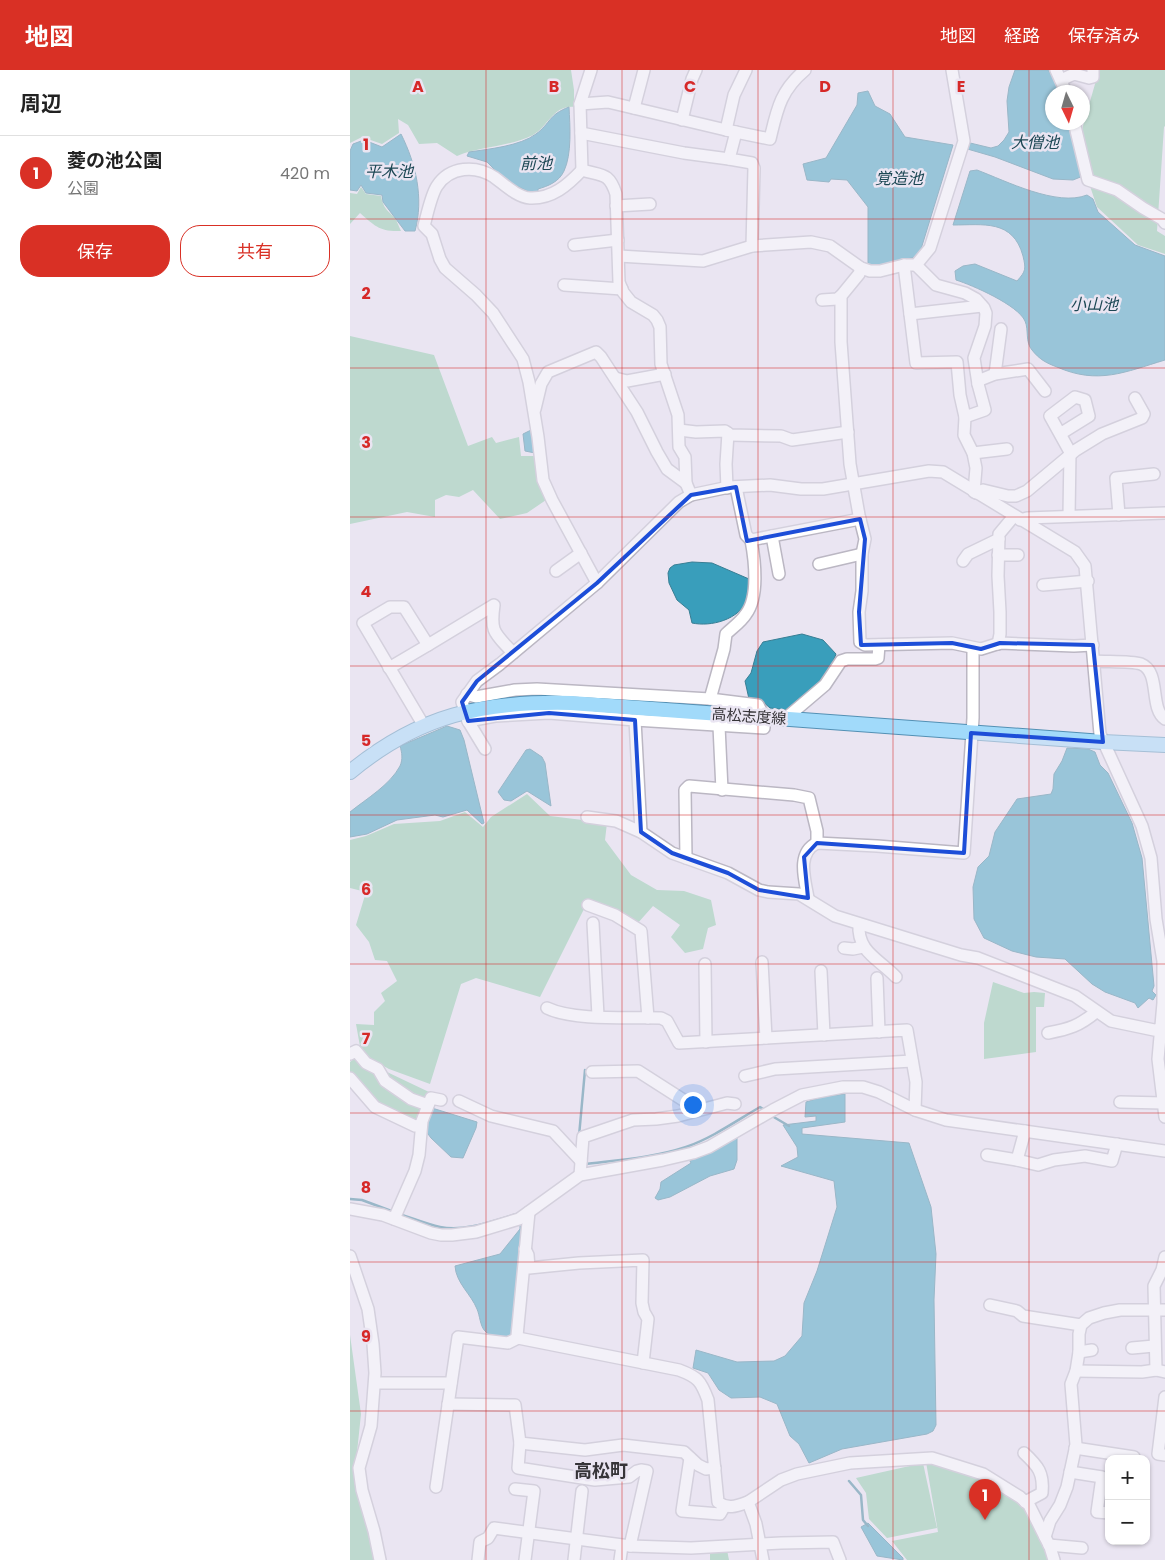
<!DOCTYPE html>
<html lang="ja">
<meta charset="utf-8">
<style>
:root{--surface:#fff;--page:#f2f2f2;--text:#222;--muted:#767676;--line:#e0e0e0;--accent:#d93025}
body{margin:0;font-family:Poppins,"Noto Sans JP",sans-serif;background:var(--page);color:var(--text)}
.controls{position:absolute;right:15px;bottom:15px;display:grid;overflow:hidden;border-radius:10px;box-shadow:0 1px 4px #0004}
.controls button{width:45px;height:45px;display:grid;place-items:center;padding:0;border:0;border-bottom:1px solid var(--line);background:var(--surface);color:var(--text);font:25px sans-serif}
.compass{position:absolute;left:695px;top:15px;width:45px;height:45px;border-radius:50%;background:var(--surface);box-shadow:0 1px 4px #0004;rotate:175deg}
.you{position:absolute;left:342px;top:1034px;width:18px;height:18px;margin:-12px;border:4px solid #fff;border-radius:50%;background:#1a73e8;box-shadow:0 0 0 8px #1a73e833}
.badge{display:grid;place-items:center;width:32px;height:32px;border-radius:50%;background:var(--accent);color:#fff;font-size:16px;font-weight:700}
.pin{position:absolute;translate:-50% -41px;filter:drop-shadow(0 1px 2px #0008)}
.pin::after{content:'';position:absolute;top:26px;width:18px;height:15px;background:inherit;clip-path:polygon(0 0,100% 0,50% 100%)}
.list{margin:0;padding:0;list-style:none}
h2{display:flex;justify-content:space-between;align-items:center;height:65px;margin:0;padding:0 20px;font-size:21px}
h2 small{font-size:16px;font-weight:400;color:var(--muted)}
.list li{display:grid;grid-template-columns:32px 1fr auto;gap:15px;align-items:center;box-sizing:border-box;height:75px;padding:0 20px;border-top:1px solid var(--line)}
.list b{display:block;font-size:19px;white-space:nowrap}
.list p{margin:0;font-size:16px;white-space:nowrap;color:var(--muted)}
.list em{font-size:16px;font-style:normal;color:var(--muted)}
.actions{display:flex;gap:10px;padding:15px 20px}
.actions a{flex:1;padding:11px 0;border:1px solid var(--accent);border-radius:20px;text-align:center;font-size:18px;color:var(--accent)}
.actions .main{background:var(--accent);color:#fff}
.map{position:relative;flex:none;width:815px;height:1490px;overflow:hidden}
header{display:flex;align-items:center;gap:30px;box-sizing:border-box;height:70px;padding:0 25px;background:var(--accent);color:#fff}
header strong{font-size:24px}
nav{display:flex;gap:28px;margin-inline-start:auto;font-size:18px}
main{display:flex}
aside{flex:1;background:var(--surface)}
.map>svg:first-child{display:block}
</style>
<header>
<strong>地図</strong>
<nav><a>地図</a><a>経路</a><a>保存済み</a></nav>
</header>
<main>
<aside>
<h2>周辺<small></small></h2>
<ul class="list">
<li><span class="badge">1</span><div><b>菱の池公園</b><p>公園</p></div><em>420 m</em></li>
</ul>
<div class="actions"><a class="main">保存</a><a>共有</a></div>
</aside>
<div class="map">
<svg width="815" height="1490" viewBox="0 0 815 1490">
<rect width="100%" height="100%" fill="#eae5f2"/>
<g fill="#89caa4">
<path d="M0,0H221L224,20V37C203,35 198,57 183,65C159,77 131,76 107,86L87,73L69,74L58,55L48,49L49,63L32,74L12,67L0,73Z"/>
<path d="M749,0H815V56L814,57L807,161L815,166V184L788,175L747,137L727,77Z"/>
<path d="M11,117L16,124L31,126C33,138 38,141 45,148C47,151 49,157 51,161C30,162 25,156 10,143L0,154V123L7,124Z"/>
<path d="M0,266L84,285L118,376L142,367L146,373L169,367L171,386H187L196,430L177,443L150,449L123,420L109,427L96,425L85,430V447L57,442L0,454Z"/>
<path d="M177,724L200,746L257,753L255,770L281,805L307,820L334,821L361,830L366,855L358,858L353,879L335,883L321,867L330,855L303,836L287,854L238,831L190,927L126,908L111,914L80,1014L39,999L21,989L37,1002L79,1022L64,1054L28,1036L0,1005V992L6,987L20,988L11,982L6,954L24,955V942L35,931L31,923L47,911L37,891L25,890L19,872L6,855L16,822L0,818V770L16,766L44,754L90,751L115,742L133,757L141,747Z"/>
<path d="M643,912L674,923L684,922L695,923L694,937H686V982L634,989V953Z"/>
<path d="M0,1265L11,1344L4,1411L26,1490H0Z"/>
<path d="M576,1392L642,1412L677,1437L700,1490H557L542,1471L588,1462Z"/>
<path d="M573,1393L587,1458L537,1468L519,1449L516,1423L506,1408Z"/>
<path d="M377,1480L379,1490H360V1482Z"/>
</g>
<g fill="#399ebb" stroke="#387e94">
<path d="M665,0H698L712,22H702V52L720,53L733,106L723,110L703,109L645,87L614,78L616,72L641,78L648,76L654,70L659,62L657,31L659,17Z"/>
<path d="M518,21L525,36L540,44L555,67L603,75L571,179L565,187L530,196H518V137L497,110L481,109L479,112L457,110L453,94L476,88L507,35L508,23Z"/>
<path d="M219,37C220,56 222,84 214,101C209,112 198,116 188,119V123H182L162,114L146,101L137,92L117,86L119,82C139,79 170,76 186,64C201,53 198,45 219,37Z"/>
<path d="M51,64C66,94 74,128 65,161H55L33,132L32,125L16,123L11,115L7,121L0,120V81L3,74L14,70L32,77Z"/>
<path d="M627,100C656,111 707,137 737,125L743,129L748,142L785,175L815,186V290C775,302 748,315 707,297C696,293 689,289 682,280C675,272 679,260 675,251C668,235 622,215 606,210L605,201L613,196L625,194L667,211C676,201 676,199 673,186C663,149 633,155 603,155L620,101Z"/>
<path d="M183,359L185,383L175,381L173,364Z"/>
<path d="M342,492L362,493L399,509C399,516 400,524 398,529C389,550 361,557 342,553L339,540L327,530L319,513L318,503L320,498L324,495Z"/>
<path d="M452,564L473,570L486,584C476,612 460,621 439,640L420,638L412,631L399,629L395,611L401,603L407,581L413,572Z"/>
<path d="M97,656L110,660L114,670L134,753L132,754L117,740L93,747L85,745L47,750L17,764L0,767V742C16,729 40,715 50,696C53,689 52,683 50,676Z"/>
<path d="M717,678L738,679L745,682L750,695L758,703L782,753L792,788L804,916L802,921L806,925L803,930L799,928L788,938L785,933L755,922L742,914L715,889L686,887L662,881L634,868L624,849L623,817L628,797L639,786L645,762L667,729L701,724L703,719L704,704L712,691Z"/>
<path d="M180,679L192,687L195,693L201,736L177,721L161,731L154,730L148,722L176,680Z"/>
<path d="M495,1024V1052L452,1058V1064L559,1073L581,1137L586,1184L584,1230L586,1355L583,1361L577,1364L492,1379L459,1393L449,1374L440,1366L427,1334L410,1327L381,1328L369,1320L358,1303L343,1298L346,1280L387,1292L424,1291L435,1286L452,1266L454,1233L467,1201L487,1137L484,1111L431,1096L448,1087L447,1077L433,1055L466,1051V1046L455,1047L456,1032L472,1027Z"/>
<path d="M82,1038L127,1052L126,1058L113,1088L101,1087L81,1068L75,1060L78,1044Z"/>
<path d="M387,1067V1090L384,1099L360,1106L320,1127L308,1130L305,1128L310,1119L311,1112L341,1093L340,1091Z"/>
<path d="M170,1155H174L162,1266L157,1269C150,1267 140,1267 135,1261C130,1256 130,1246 127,1239C121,1224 106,1213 105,1196L150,1184L170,1159Z"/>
<path d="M518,1453L553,1488V1490L527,1486L511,1457Z"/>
</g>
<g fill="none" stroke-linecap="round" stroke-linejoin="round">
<g stroke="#387e94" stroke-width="2.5">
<path d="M422,1046L439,1056"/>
<path d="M229,1066L235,1000"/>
<path d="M234,1094C268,1090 303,1088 336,1077C362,1068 386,1051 410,1037L416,1041"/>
<path d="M0,1129L12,1130L44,1142"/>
<path d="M49,1144C62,1148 76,1154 90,1157C115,1162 143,1151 167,1144"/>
<path d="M499,1411L511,1425L513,1450L518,1456"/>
</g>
<g stroke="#bbb7c3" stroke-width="14">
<g id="minor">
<path d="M241,0L230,34L232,100C252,106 259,102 266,124L269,212L273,222L281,232L303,245L307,250L310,257L311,294L328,345L329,377L335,387L336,413L341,425"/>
<path d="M706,0L716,22"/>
<path d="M711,10L724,4L739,8L743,7V0"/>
<path d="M230,34L258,32L376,60L420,69C427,40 430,21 455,0"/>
<path d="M284,38L294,0"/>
<path d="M332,50L342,9L346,0"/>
<path d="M724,52L738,110L767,120L793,138L812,149L815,153"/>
<path d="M376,60L384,25L396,0"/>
<path d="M386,62L379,89L402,93L404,98L402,176"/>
<path d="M231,63L334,83L379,89"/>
<path d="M232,100C218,115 202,129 180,128C167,127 155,115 144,107C126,95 100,96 87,116C81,125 77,145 74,156L82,164L90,189L95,198L126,225L143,243L173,289L179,312L188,367L193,410L202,430L247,513"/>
<path d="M266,136L300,134"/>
<path d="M224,175L268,170"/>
<path d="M269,186L353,191L402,176L461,172L480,176L511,198L520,201H530L554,195H566L580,178L614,71L602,0"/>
<path d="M554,195L566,293L607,292L610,325L615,347L614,365L623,383L626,398L624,422"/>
<path d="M566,195L586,215L615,223L626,229L634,238L636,243L635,256L624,288L628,314"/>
<path d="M511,198L509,204L491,226V272L500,394L509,445L515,469L512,484V521L509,542L510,572L515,575L602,573L631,579L650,573L724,576L743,575"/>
<path d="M214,215L272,219"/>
<path d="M472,230L487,229L491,226"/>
<path d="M560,244L632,236"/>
<path d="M645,304L651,259"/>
<path d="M265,308L277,311L315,304"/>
<path d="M185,339L191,314L198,302L246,282L251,287L287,342L307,382L317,399L336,413"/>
<path d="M615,347L635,340L628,314L630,310L645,304L678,299L695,321"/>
<path d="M329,360L346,362L375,361L380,365L431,366L442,370L498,362"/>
<path d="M710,364L739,346L735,330L725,327L700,346L720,382L719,446"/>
<path d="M623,383L657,379"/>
<path d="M386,417L396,465L401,470L510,449"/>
<path d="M377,418L376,394L378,363"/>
<path d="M626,423L633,420L658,426H666L677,421L726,380L752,364L792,348L794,344L785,328"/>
<path d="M769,445L766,408L804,404"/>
<path d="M670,450L677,448L815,443"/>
<path d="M422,466L429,504"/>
<path d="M648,485H668"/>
<path d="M613,491L618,484L649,469"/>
<path d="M469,494L512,484"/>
<path d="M206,501L231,483"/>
<path d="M693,515L738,511"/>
<path d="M648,574L650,564V542L648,506L649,464L664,446"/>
<path d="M744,591C756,592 781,591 791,594C811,602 799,638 815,649"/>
<path d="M39,598L78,575"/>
<path d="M117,624L126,627L165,620L187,619L360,629L408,635L414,647V658L285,650"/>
<path d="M360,629L374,579L376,564C382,558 391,552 396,544C409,527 405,491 401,470"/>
<path d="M435,649L475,615L491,591L497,589H525L528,588L529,575"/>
<path d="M118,651L135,679"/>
<path d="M74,656L13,553L40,537H54L78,575L144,535C140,563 145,563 163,583"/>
<path d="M369,656L372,720"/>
<path d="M237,747L266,751L291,762"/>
<path d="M336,788L335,720L339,716L444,725L459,728L467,761V773"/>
<path d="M458,828C455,810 446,783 467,773L527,776L614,783L623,648V578"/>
<path d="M238,835L265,845L291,861L298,948"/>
<path d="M243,853L248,946"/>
<path d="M509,854C507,882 529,889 546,907"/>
<path d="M494,878L503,879L513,877"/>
<path d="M412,892L416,968"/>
<path d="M355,894L356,972"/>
<path d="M471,901L474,965"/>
<path d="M527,908L529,962"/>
<path d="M197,938C224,951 280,947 311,948L317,951L329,973L557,960L566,1012L565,1040"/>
<path d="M809,961L761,951L725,926L628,888L611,885L485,846L449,824L418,822L409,820L378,803L322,783L291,762L285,650L199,643L145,646L118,651L112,632L127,611L150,594L247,513L329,432L341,425L379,417L420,415L451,419H473L579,401L593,402L725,482L735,496L750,664L792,756L801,788L806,849L813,891V933L808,989L815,1047"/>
<path d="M698,963C719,959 729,956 746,942"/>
<path d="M0,984L6,981L16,993L28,999L35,1011L61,1029L78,1035"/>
<path d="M242,1002L288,1001L338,1033L346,1040"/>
<path d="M395,1006L425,999L562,991"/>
<path d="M0,1008L25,1037L65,1056L71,1055"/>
<path d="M109,1031L141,1046L203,1061L231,1091"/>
<path d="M770,1032L813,1033"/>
<path d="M637,1085L667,1090L675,1061"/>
<path d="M667,1090L688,1095L704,1090L735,1086L762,1091L767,1074"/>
<path d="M230,1105L233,1067L283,1050L306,1049L328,1046L377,1033L385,1034"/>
<path d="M0,1139L33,1145L81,1163L91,1165H102L126,1162L169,1149L230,1105L313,1090L343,1083L359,1077L423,1040L452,1025L493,1017H513L529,1022L565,1040L596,1050L815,1081"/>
<path d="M44,1149L65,1101L69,1085L72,1051L81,1028L91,1030"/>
<path d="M175,1179L178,1185L179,1198L229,1193L293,1190L292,1233L294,1242L298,1249L293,1293"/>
<path d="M0,1186L18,1239L23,1274L25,1303L21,1356L9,1398L12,1420L24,1461L30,1490"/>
<path d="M640,1235L667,1241L673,1246L731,1255"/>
<path d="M168,1268L167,1266L179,1142"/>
<path d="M782,1278L804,1276"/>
<path d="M729,1282L742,1280"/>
<path d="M806,1300L804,1216L812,1200L815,1187"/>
<path d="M726,1301L792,1302L806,1300L815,1302"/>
<path d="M25,1313H101"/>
<path d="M815,1327L808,1384L815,1385"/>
<path d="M98,1334L165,1335L170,1373L235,1380L273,1375L334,1382L348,1395L356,1399L365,1398"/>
<path d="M170,1373L168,1398L245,1410L279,1407L287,1401L291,1400L297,1401L280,1476"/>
<path d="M725,1378L784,1387"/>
<path d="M674,1383C688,1396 694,1403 692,1423L675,1432"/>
<path d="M340,1388L332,1441L370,1444L374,1437"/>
<path d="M720,1402L752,1407L747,1442L759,1443"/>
<path d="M86,1417L108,1267L158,1273L168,1268L329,1300C348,1307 351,1311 358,1330L368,1432C378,1440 387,1436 398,1432"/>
<path d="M165,1419L184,1421L175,1490"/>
<path d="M695,1467L700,1451L710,1435L717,1417L726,1375L721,1314L726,1301L729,1282V1264L731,1255L739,1248L754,1243L770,1240H815"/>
<path d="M699,1475L732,1478"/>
<path d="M128,1490L130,1472L138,1468L144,1458L280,1476L341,1478L431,1473L483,1472L490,1490"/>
<path d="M224,1490L232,1421"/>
<path d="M270,1490L272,1476"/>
<path d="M413,1490L406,1454L398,1432L431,1410L447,1404L500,1393L582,1388L633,1404L670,1427L679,1435L700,1477L704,1490"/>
</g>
</g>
<g stroke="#5390b4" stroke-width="16">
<path id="major" d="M0,702C69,645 133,631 221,633L753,672L815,675"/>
</g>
<use href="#minor" stroke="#fff" stroke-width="11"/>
<use href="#major" stroke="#a1dafa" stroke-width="14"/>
</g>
<path d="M0 0H815V1490H0ZM386,417L397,471L510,449L515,469L509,542L511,575L602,573L631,579L650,573L743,575L753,672L621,663L614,783L467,773L454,787L458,828L409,820L378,803L322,783L291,762L285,650L199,643L118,651L112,632L127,611L247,513L341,425Z" fill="#eae5f2" fill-opacity=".55" fill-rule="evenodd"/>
<path fill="none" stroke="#1d4ed8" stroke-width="4" stroke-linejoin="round" d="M386,417L397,471L510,449L515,469L509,542L511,575L602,573L631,579L650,573L743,575L753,672L621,663L614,783L467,773L454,787L458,828L409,820L378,803L322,783L291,762L285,650L199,643L118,651L112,632L127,611L247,513L341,425Z"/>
<path fill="none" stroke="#d62828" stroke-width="1" stroke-opacity="0.55" d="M136,0V1490M272,0V1490M408,0V1490M543,0V1490M679,0V1490M0,149H815M0,298H815M0,447H815M0,596H815M0,745H815M0,894H815M0,1043H815M0,1192H815M0,1341H815"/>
<g text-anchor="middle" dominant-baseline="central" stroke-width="5" stroke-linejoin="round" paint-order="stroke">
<g font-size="15" fill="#363438" stroke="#eae5f2">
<text transform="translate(399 646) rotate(4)">高松志度線</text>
</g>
<g font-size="16" font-style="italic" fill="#1c4754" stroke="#eae5f2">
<text x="685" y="72">大僧池</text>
<text x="186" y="93">前池</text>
<text x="39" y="101">平木池</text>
<text x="549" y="108">覚造池</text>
<text x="744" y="234">小山池</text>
</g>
<g font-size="18" font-weight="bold" fill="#363438" stroke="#eae5f2">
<text x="251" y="1400">高松町</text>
</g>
</g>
<g font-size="16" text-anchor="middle" font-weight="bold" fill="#d62828" stroke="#eae5f2" stroke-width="5" stroke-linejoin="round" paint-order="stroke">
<text x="68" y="22">A</text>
<text x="204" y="22">B</text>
<text x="340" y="22">C</text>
<text x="475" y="22">D</text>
<text x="611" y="22">E</text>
<text x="16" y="80">1</text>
<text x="16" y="229">2</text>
<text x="16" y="378">3</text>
<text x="16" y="527">4</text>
<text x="16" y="676">5</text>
<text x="16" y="825">6</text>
<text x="16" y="974">7</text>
<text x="16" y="1123">8</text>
<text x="16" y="1272">9</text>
</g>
</svg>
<div class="controls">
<button>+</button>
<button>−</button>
</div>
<svg class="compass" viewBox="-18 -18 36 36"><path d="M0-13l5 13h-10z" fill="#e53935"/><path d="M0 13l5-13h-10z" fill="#767676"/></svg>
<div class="you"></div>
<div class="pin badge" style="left:635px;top:1450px">1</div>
</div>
</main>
